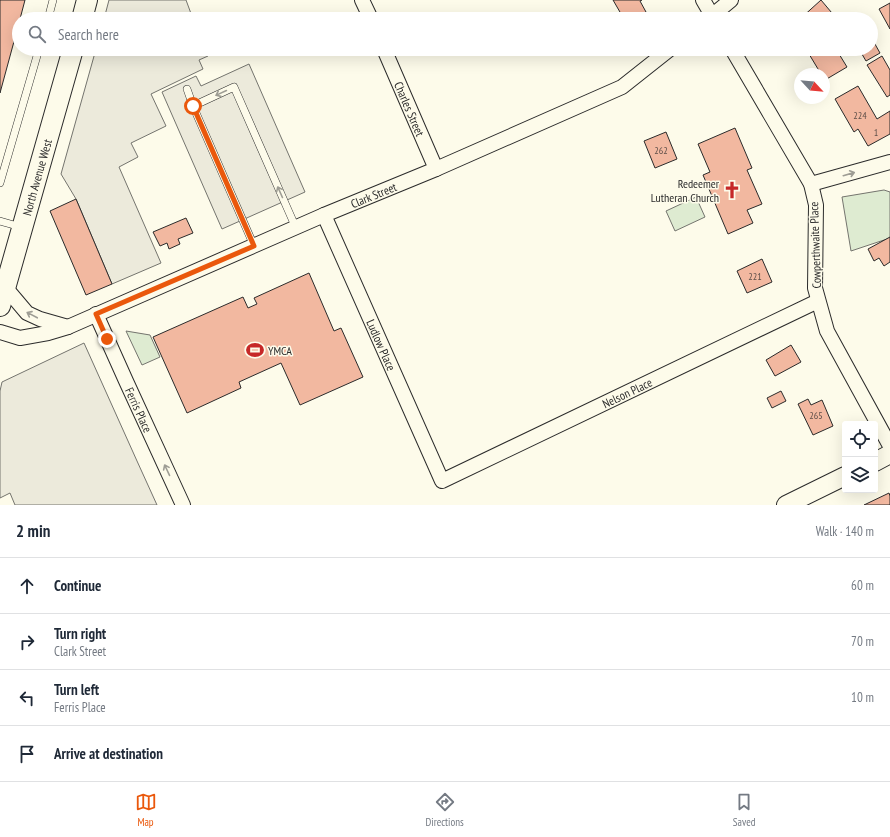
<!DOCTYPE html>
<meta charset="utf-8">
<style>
:root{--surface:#fff;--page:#f6f6f7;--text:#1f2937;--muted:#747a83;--line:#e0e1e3;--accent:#ea580c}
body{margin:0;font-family:"PT Sans Narrow",sans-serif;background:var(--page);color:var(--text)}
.controls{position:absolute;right:12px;bottom:12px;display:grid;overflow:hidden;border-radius:4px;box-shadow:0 4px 16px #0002}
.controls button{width:36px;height:36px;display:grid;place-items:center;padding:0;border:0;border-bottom:1px solid var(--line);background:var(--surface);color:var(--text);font:20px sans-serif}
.compass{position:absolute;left:794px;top:68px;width:36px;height:36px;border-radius:50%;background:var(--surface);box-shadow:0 4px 16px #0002;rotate:116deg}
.stop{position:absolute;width:12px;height:12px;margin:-9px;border:3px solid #ea580c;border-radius:50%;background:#fff}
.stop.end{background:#ea580c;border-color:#fff;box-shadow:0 1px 4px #0008}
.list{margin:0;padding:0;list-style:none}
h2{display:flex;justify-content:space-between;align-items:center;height:52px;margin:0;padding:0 16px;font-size:17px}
h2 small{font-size:13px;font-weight:400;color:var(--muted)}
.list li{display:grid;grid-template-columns:26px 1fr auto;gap:12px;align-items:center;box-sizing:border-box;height:56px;padding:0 16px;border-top:1px solid var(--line)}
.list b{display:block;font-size:15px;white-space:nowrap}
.list p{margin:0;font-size:13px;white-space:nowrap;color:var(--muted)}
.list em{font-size:13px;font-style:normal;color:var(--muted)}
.icon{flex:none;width:22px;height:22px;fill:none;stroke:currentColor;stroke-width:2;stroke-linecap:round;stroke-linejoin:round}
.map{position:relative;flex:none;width:890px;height:505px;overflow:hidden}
.search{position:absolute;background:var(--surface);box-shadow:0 4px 16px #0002;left:12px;right:12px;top:12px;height:44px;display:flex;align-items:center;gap:10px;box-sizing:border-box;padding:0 14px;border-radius:22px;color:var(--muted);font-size:15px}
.sheet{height:276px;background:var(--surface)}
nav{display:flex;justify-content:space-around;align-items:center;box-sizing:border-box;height:56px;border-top:1px solid var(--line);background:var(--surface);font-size:11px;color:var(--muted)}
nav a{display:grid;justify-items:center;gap:2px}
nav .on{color:var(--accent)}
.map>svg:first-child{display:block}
</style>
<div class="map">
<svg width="890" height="505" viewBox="0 0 890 505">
<rect width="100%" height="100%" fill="#fdfbea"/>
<g fill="#deebd1" stroke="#74746e">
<path d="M884,190L890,192V238L851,251L842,197Z"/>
<path d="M696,197L705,217L675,231L666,211Z"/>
<path d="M126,331L150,335L160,357L142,365Z"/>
</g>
<g fill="#eceadb" stroke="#74746e">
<path d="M109,0H186L193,19H104Z"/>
<path d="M96,49H205L208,56L199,60L203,69L151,94L166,126L131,143L138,157L119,167L161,263L112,284L76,199L61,174Z"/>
<path d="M249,64L305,192L222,229L162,92L196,76L201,86Z"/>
<path d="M84,343L137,461L157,505H15L10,493L0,498V391L2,382Z"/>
</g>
<g fill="#f2b8a0" stroke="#2b2b2b">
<path d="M0,0H25L20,19H19V23L0,93Z"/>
<path d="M613,0H642L640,1L646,12L641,15L644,19H624Z"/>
<path d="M821,0L837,19H800Z"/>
<path d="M890,3V29L879,9Z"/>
<path d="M871,37L880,53L866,61L859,49H871Z"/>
<path d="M806,49H836L847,67L825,80L824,74H821Z"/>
<path d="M882,56L890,70V95L887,97L867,65Z"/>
<path d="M858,86L877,119L890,111V134L868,146L858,129L854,132L835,99Z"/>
<path d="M735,128L752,168L747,170L762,204L747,210L753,223L728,234L703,175L710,172L698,144Z"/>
<path d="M666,132L677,159L655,168L644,141Z"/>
<path d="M76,199L112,284L86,295L50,211Z"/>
<path d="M186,218L193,233L178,239L180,244L169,249L167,243L160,246L153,232Z"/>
<path d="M890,237V262L884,266L879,258L874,261L868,249Z"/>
<path d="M762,259L772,282L747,293L737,271Z"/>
<path d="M309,273L334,331L341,328L363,377L300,405L281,363L239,382L241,388L187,413L153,337L243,297L248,308L257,304L254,298Z"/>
<path d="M791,345L801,362L775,376L766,360Z"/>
<path d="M781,391L786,401L772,408L767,398Z"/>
<path d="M808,399L811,405L822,400L833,426L813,435L798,404Z"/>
<path d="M889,493L890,496V505H864Z"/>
</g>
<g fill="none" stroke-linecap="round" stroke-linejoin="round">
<g stroke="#2b2b2b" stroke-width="8">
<g id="service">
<path d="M48,19L53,0"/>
<path d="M187,89L193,106"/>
<path d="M0,183L39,49"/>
<path d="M0,221L21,227"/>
<path d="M254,246L193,106L234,87L296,228"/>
</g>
</g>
<g stroke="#2b2b2b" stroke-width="16">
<g id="minor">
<path d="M362,0L371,19"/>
<path d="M703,0L714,19"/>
<path d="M708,19L731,0"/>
<path id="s1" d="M384,49L436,169"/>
<path d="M732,49L811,184L816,205L815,288L827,331L890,446"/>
<path d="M811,184L890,162"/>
<path id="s2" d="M324,215L442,481L818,301"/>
<path d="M5,287L27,313L40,319L68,327"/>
<path id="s3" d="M96,314L126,381L183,505"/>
<path id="s4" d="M0,332L20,338L48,333L68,327L324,215L436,169L622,87L670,49"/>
</g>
</g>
<g stroke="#2b2b2b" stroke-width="20">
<g id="tertiary">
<path d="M875,462L890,454"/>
<path d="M786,505L845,476"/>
</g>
</g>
<g stroke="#2b2b2b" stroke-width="22">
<g id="secondary">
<path d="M82,19L87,0"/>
<path id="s5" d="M0,306L73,49"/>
</g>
</g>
<use href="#service" stroke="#fdfbea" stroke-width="7"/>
<use href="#minor" stroke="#fdfbea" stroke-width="14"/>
<use href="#tertiary" stroke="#fdfbea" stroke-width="18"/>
<use href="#secondary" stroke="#fdfbea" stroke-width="20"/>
</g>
<defs><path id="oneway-shaft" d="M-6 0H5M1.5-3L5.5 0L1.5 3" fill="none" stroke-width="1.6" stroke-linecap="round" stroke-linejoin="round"/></defs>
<g stroke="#9e9d94">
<use href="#oneway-shaft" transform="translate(221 93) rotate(155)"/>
<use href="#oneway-shaft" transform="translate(849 174) rotate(-16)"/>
<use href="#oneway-shaft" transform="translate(280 192) rotate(-114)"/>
<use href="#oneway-shaft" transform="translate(32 315) rotate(-152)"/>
<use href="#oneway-shaft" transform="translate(167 470) rotate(-115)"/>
</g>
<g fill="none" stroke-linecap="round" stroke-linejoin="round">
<path stroke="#ea580c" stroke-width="5" d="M107,339L96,314L254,246L193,106"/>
</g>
<defs>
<g id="church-bare" transform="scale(1.38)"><path d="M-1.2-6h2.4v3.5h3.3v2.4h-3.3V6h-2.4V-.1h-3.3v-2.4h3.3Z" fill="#c62828" stroke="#fdfbea" stroke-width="2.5" paint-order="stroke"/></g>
<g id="stadium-bare" transform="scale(1.38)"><path d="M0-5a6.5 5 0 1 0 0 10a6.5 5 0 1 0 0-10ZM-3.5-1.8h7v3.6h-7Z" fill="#c62828" stroke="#fdfbea" stroke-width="2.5" paint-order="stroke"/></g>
</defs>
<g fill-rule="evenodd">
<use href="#church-bare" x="732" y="190"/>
<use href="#stadium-bare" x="255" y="350"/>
</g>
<g text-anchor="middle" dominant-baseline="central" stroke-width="3" stroke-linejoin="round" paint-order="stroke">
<g font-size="10" fill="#5d4e48">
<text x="860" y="115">224</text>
<text x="876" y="132">1</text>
<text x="661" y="150">262</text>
<text x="755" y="276">221</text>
<text x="816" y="415">265</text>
</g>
<g font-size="12" fill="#2b2b2b" stroke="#fdfbea">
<text stroke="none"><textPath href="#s1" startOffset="65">Charles Street</textPath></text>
<text stroke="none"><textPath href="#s5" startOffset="134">North Avenue West</textPath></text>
<text stroke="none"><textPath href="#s4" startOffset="403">Clark Street</textPath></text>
<text transform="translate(815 245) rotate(-92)">Cowperthwaite Place</text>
<text stroke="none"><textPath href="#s2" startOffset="142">Ludlow Place</textPath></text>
<text stroke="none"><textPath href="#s2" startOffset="496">Nelson Place</textPath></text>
<text stroke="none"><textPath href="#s3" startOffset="105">Ferris Place</textPath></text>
</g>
<g font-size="12" fill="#2b2b2b" stroke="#fdfbea" text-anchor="end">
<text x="719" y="183">Redeemer<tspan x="719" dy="14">Lutheran Church</tspan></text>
<text x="268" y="350" text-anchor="start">YMCA</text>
</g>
</g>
</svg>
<div class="controls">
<button><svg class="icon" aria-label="locate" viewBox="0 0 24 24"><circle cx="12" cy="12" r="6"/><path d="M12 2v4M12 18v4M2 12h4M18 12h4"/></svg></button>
<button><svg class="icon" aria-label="layers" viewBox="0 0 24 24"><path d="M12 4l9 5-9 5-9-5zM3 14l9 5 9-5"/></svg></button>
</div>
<svg class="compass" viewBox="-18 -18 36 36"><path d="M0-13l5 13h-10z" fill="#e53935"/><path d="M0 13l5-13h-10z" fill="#747a83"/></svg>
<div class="stop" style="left:193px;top:106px"></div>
<div class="stop end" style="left:107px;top:339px"></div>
<div class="search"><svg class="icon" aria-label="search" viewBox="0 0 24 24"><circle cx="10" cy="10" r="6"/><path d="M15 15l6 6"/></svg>Search here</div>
</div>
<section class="sheet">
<h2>2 min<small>Walk · 140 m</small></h2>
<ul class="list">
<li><svg class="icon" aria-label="ahead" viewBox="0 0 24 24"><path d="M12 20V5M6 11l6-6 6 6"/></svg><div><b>Continue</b></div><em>60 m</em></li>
<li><svg class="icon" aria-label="right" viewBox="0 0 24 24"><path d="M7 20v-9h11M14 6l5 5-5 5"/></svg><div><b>Turn right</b><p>Clark Street</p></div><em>70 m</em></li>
<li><svg class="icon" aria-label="left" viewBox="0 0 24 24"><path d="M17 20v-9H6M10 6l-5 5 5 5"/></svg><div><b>Turn left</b><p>Ferris Place</p></div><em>10 m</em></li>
<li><svg class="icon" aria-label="arrive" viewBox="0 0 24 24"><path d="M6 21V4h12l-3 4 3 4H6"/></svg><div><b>Arrive at destination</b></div></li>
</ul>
</section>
<nav>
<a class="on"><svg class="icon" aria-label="map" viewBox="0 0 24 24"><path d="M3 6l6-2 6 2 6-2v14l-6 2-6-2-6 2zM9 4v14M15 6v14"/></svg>Map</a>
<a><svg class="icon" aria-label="directions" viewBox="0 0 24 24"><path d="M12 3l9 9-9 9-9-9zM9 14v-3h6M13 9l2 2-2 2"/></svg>Directions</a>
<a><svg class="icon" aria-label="saved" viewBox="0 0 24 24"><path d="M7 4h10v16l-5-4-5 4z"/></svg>Saved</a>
</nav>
